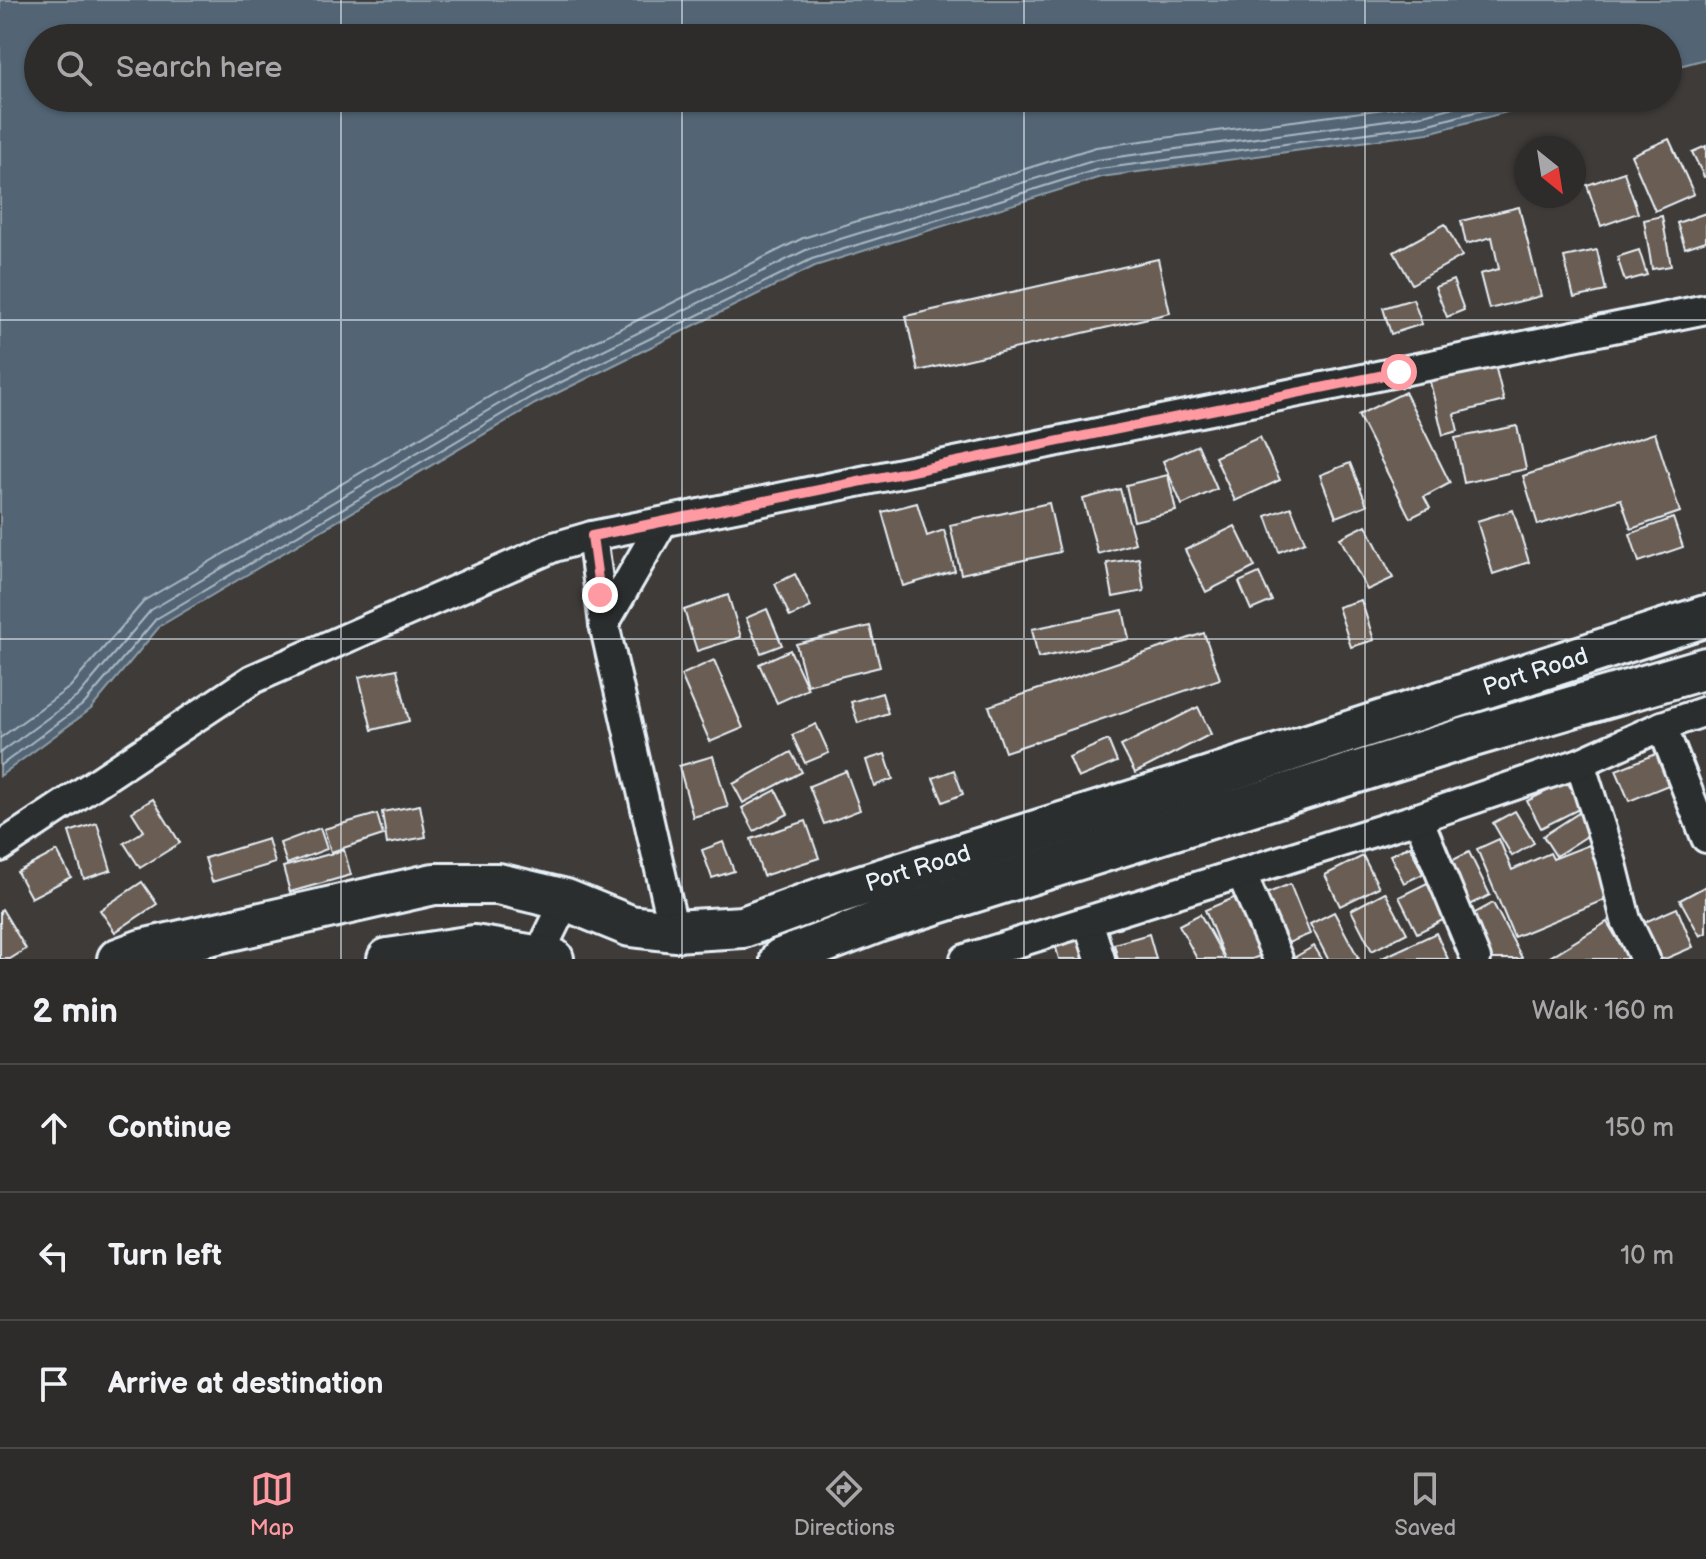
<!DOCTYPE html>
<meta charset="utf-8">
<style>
:root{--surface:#2e2c2b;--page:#3a3837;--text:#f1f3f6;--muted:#a7a7a9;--line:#494847;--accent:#ff9aa2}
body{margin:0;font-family:"Balsamiq Sans",sans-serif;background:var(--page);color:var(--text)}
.compass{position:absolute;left:1514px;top:136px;width:72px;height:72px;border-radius:50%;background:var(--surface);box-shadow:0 2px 6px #0004;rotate:150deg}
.stop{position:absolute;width:24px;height:24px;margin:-18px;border:6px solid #ff9aa2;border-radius:50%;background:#fff}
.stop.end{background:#ff9aa2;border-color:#fff;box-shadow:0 2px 8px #0008}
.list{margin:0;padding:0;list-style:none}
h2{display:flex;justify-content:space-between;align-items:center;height:104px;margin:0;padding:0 32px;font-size:34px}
h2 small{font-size:26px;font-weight:400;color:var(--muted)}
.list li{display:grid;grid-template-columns:52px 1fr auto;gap:24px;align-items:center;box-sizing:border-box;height:128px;padding:0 32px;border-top:2px solid var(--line)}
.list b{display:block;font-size:30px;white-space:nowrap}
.list em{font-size:26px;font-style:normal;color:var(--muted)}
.icon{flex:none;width:44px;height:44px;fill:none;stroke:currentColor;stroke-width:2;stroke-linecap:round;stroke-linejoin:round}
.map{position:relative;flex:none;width:1706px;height:959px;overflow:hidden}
.search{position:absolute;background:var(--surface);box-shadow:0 2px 6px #0004;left:24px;right:24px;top:24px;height:88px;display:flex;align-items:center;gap:20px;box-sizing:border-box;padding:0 28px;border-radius:44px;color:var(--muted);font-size:30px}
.sheet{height:488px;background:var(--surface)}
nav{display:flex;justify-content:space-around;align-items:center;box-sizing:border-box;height:112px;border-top:2px solid var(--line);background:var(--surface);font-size:22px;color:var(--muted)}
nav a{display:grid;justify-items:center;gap:4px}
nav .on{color:var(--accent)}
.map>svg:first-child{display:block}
</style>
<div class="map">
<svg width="1706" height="959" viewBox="0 0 1706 959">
<rect width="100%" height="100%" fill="#3e3b39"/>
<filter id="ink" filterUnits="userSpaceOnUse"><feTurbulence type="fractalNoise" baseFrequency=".0125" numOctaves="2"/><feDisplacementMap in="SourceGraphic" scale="16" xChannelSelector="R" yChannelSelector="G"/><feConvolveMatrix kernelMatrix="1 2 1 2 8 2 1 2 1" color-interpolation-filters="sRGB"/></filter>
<g filter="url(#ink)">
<path fill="#526575" stroke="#8e9da9" stroke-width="2" d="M0,0H1706V59L1668,69V38H38V98H1559L1428,133L1101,177L815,266L535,404L160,626L91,709L0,776Z"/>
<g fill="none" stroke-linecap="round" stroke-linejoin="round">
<g stroke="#acb9c4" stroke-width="2">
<path d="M0,738L70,687L145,600L521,378L803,238L1096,147L1422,104L1442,98"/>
<path d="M0,753L78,696L151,610L526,388L808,249L1096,160L1424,115L1489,98"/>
<path d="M0,766L85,703L156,619L531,397L812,259L1099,169L1426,125L1528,98"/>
</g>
</g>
<g fill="#6b5d52" stroke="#e8f1f8" stroke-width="2">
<path d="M1669,139L1694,194L1655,211L1631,155Z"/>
<path d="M1706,146V176L1704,177L1692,152Z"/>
<path d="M1624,172L1638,213L1601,226L1587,185Z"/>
<path d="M1519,207L1541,296L1489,309L1480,274L1499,269L1492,237L1466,244L1461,221Z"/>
<path d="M1706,213V241L1685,248L1677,223Z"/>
<path d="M1662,216L1671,266L1652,269L1644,220Z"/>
<path d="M1445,224L1462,256L1412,284L1394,252Z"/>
<path d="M1597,250L1606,291L1574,298L1564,257Z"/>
<path d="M1639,250L1647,275L1625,281L1617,257Z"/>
<path d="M1158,259L1170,313L918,371L906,316Z"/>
<path d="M1453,280L1464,310L1447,317L1435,287Z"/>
<path d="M1413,299L1422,324L1391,334L1383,308Z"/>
<path d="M1494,361L1504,401L1454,414L1458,431L1443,435L1429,378Z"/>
<path d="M1405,392L1450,483L1424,497L1430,508L1410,518L1358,415Z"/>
<path d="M1517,426L1526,469L1464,483L1455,438Z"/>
<path d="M1655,433L1680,512L1631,529L1621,499L1538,525L1523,476Z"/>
<path d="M1260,437L1280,480L1235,501L1215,457Z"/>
<path d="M1198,445L1217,489L1182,505L1163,461Z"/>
<path d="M1350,463L1367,505L1336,517L1320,475Z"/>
<path d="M1168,475L1176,511L1134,521L1126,485Z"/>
<path d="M1120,489L1135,543L1098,554L1083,499Z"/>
<path d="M917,503L927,536L944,530L955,571L903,586L882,512Z"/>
<path d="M1049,503L1060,552L961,574L950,525Z"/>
<path d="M1291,507L1305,542L1279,552L1266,516Z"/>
<path d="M1513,510L1529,562L1493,574L1477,521Z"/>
<path d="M1673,518L1683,547L1639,562L1630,534Z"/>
<path d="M1366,525L1393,578L1367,590L1340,538Z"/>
<path d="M1235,526L1255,567L1206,592L1185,550Z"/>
<path d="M1139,558L1144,591L1113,597L1107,563Z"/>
<path d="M1259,573L1272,601L1251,610L1239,582Z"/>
<path d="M795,574L811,607L790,617L775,584Z"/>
<path d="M728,595L741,637L697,651L684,610Z"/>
<path d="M1361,600L1374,640L1351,647L1338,607Z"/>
<path d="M767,609L782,645L761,653L746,618Z"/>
<path d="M1123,610L1129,639L1038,658L1032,629Z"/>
<path d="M870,626L880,667L807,685L796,644Z"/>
<path d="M1204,633L1220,679L1005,752L989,706Z"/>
<path d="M790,650L808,689L777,703L759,664Z"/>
<path d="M714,660L743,728L710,742L681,675Z"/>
<path d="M397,669L409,721L372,730L359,677Z"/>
<path d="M882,693L888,713L858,723L851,702Z"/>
<path d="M1198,707L1211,734L1135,773L1121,746Z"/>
<path d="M816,724L829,753L805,763L792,735Z"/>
<path d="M1108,740L1117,762L1078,778L1069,757Z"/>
<path d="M1686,742L1698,773L1629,801L1616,770Z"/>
<path d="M791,752L802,772L743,803L733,784Z"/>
<path d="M885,754L893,779L874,786L866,760Z"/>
<path d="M713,756L728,807L693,817L679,766Z"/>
<path d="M954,770L963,794L943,802L933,778Z"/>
<path d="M846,771L860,810L824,824L809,786Z"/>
<path d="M1567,781L1581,808L1541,828L1527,801Z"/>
<path d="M776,790L788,814L754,831L742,808Z"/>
<path d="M153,799L180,843L140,868L124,843L144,831L132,812Z"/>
<path d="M420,805L426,837L387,844L382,812Z"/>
<path d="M1585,809L1598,829L1556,856L1543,836Z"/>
<path d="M1515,811L1534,843L1512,856L1493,823Z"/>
<path d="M377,814L383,835L331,852L324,829Z"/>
<path d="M806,821L819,858L763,876L751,839Z"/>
<path d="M97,823L111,870L84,879L69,832Z"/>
<path d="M320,828L327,849L287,864L280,843Z"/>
<path d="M268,839L275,863L212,882L205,858Z"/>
<path d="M1499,839L1512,870L1550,853L1553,859L1589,845L1611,897L1514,937L1477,849Z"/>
<path d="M723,842L734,871L712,878L702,850Z"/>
<path d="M1410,846L1423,874L1404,883L1390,855Z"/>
<path d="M344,850L351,875L290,892L283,867Z"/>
<path d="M57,851L71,877L31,898L17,872Z"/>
<path d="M1469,852L1490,895L1462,909L1441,866Z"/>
<path d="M1363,856L1379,887L1340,906L1325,875Z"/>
<path d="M142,882L157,904L115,932L100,910Z"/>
<path d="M1427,883L1445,919L1417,933L1399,897Z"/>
<path d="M1290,884L1310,934L1276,948L1256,898Z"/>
<path d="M1706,886V933L1700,936L1680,900Z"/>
<path d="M1385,892L1407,933L1372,951L1351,910Z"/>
<path d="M1236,897L1260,956L1252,959H1225L1205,910Z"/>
<path d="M1493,903L1522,958L1519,959H1487L1466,918Z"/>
<path d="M1677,908L1693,947L1665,959H1653L1638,925Z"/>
<path d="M2,909L26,949L10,959H0V911Z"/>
<path d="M1334,912L1359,959H1328L1310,924Z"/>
<path d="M1200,914L1225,959H1197L1179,925Z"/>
<path d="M1607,922L1629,959H1552L1550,957Z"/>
<path d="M1076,926L1087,959H1059L1052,933Z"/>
<path d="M1436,933L1448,959H1380Z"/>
<path d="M1149,934L1156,959H1118L1114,944Z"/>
<path d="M1314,946L1322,959H1292Z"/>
</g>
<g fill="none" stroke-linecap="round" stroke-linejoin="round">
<g stroke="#e8f1f8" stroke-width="34">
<g id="street">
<path d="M604,624L662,523"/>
<path d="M1662,726L1706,838"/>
<path d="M1580,763L1612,864L1626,920L1645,959"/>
<path d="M1418,818L1476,959"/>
<path d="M0,847L253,679L554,547L592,536"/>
<path d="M1241,873L1278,959"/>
<path d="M1088,921L1100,959"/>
<path d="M674,931L604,624L592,536L1706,309"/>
<path d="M537,959L566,900"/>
<path d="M965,959L1418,818L1580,763L1662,726L1706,711"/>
</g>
</g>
<g stroke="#e8f1f8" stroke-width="46">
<g id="secondary">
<path id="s1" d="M118,959L142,950L434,884H498L566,900L630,926L674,931L743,927L825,897L1206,778L1706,616"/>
<path d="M388,959L474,946L553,959"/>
<path d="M781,959L880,921L1463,739L1706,668"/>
</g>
</g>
<use href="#street" stroke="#2a2d2e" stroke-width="28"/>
<use href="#secondary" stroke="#2a2d2e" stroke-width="40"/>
</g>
</g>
<g fill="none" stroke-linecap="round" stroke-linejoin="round" filter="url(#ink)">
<path stroke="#ff9aa2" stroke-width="10" d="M600,595L592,536L1399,372"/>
</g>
<path fill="none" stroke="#e8f1f8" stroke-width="2" stroke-opacity="0.55" d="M341,0V38M682,0V38M1024,0V38M1365,0V38M341,98V959M682,98V959M1024,98V959M1365,98V959M0,320H1706M0,639H1706"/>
<g text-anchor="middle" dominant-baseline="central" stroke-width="6" stroke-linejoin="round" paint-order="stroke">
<g font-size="24" fill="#e8f1f8" stroke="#2a2d2e">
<text stroke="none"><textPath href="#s1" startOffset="1474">Port Road</textPath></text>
<text stroke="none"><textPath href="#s1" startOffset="826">Port Road</textPath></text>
</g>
</g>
</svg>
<svg class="compass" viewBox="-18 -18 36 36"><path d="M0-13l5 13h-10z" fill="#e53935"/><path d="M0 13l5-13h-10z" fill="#a7a7a9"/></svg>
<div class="stop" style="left:1399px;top:372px"></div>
<div class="stop end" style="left:600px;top:595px"></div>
<div class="search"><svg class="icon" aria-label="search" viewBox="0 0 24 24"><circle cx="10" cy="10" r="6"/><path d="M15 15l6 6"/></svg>Search here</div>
</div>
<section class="sheet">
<h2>2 min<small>Walk · 160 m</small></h2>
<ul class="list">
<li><svg class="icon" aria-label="ahead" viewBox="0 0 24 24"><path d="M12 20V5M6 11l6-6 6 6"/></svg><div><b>Continue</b></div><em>150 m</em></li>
<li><svg class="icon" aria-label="left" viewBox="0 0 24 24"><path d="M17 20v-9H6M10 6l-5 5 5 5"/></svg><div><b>Turn left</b></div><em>10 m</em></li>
<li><svg class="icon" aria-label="arrive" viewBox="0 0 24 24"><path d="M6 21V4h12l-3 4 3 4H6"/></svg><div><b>Arrive at destination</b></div></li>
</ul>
</section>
<nav>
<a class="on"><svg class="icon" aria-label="map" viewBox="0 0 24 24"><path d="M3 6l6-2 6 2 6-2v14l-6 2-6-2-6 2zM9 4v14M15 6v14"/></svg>Map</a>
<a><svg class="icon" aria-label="directions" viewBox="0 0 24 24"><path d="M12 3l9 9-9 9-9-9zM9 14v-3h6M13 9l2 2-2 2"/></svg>Directions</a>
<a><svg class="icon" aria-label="saved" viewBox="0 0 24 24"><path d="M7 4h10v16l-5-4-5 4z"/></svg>Saved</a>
</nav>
